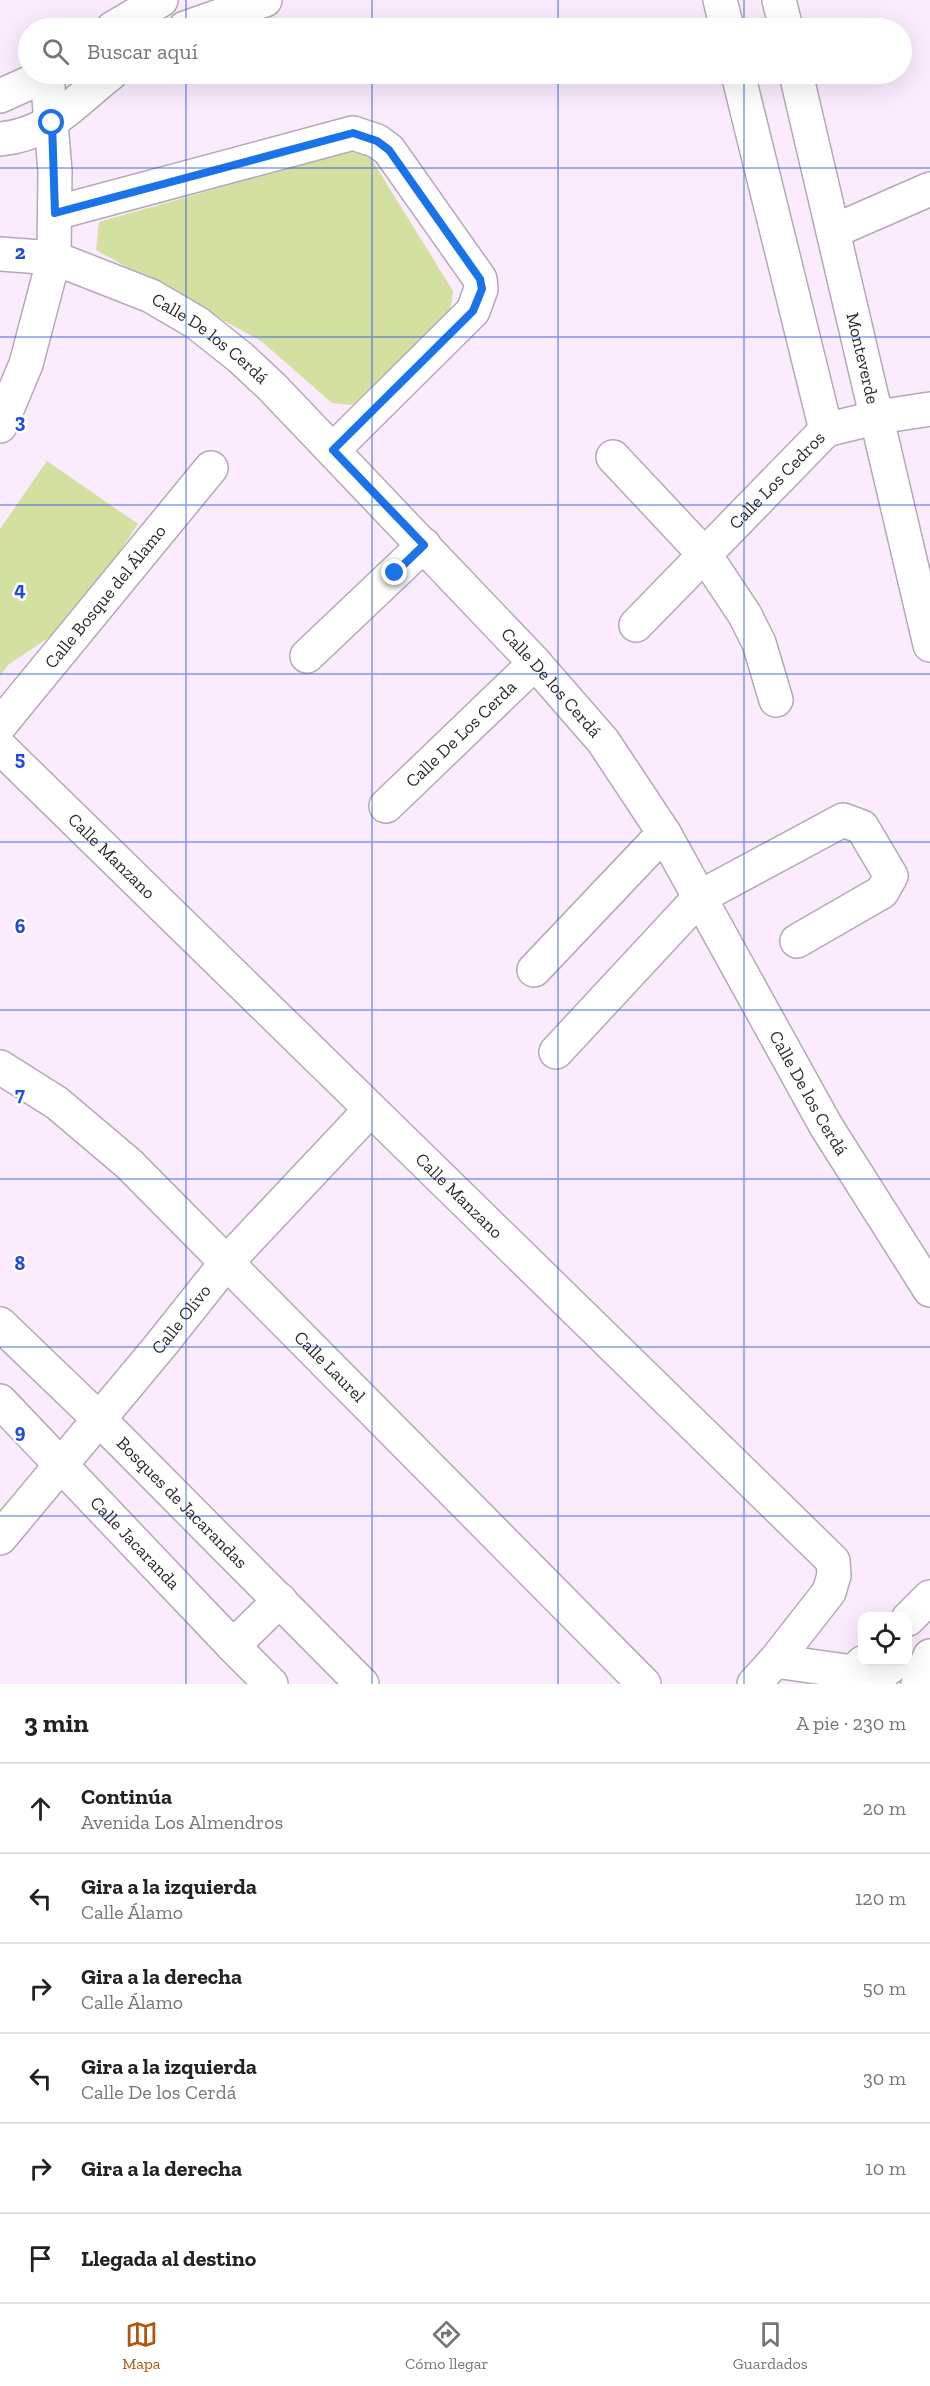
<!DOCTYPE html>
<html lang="es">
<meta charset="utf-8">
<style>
:root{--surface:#fff;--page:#f6f6f6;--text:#222;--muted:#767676;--line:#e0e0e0;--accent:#b45309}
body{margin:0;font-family:"Zilla Slab",serif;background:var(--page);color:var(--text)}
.controls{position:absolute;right:18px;bottom:18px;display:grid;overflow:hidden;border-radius:12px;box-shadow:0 6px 24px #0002}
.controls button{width:54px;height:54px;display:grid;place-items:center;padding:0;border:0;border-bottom:2px solid var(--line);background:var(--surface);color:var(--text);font:30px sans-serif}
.stop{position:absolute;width:18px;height:18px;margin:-14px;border:4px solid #1a73e8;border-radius:50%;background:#fff}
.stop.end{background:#1a73e8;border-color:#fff;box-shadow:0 2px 6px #0008}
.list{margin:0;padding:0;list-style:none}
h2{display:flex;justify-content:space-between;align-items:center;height:78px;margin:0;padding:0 24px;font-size:26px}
h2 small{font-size:20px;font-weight:400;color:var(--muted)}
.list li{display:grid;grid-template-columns:39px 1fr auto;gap:18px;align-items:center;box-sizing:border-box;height:90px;padding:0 24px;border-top:2px solid var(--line)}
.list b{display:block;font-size:22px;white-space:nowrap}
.list p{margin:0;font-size:20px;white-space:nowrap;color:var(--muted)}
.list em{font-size:20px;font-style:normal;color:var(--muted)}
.icon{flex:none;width:33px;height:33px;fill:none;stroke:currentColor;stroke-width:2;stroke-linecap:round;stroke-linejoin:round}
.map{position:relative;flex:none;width:930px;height:1684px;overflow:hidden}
.search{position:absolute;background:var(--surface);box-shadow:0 6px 24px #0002;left:18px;right:18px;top:18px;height:66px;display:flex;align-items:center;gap:15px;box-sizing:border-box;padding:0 21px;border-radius:33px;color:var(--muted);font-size:22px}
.sheet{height:618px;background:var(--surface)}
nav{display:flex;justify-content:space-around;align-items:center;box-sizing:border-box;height:84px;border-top:2px solid var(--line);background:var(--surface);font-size:16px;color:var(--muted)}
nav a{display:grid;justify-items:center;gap:3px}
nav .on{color:var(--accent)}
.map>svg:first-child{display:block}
</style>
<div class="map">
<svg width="930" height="1684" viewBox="0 0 930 1684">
<rect width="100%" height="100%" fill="#faecfd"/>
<g fill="#d4e09f">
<path d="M364,147L453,291L450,313L352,405L332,403L261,341L96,250L99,222Z"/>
<path d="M47,461L138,524L72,622L8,665L0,676V529Z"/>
</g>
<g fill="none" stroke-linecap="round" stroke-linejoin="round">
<g stroke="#b5a8b8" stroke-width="36">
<g id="minor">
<path d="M720,0L727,28"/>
<path d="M779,0L786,28"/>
<path d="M113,28L161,0"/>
<path d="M185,28L265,0"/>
<path d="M738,74L826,430"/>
<path id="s1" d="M796,74L930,645"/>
<path d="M0,96L49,74"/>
<path d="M0,139C49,135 74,102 110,74"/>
<path d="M55,213L353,133L377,141L389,150L480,279L481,289L473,311L333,450"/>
<path d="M834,231L930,189"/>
<path id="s2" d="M0,254L54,258L151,296L197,323L241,358L272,387L535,663L603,741L664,833L826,1126L930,1290"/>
<path d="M0,426L26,364L54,258L55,171L47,75"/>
<path d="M613,457L705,555L745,615L759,643L776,700"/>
<path id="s3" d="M636,625L826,430L878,417L930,409"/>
<path d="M307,656L424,545"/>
<path id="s4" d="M0,725L211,468"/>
<path id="s5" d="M0,747L833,1561L834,1575L829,1592L775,1661L754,1684"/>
<path id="s6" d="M386,806L535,663"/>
<path d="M534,970L664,833"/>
<path d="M556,1052L700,897L843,820L862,827L891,876L882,892L797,941"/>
<path id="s7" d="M0,1067L57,1103L129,1164L644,1684"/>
<path id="s8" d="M0,1324L100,1420L362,1684"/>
<path id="s9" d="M0,1401L233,1646L271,1684"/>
<path id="s10" d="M0,1538L160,1346L226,1263L370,1110"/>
<path d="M233,1646L280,1600"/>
<path d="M775,1661L853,1672"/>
</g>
</g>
<g stroke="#b5a8b8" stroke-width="36">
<g id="major">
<path d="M908,1619L930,1597"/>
<path d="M839,1684L864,1662"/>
<path d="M869,1684L896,1662"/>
<path d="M918,1684L930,1656"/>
</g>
</g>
<use href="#minor" stroke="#fff" stroke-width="33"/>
<use href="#major" stroke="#fff" stroke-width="33"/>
</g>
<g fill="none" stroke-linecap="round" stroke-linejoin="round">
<path stroke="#1a73e8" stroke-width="8" d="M52,123L55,213L353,133L377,141L389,150L480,279L482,289L473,311L333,450L424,545L395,573"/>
</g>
<path fill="none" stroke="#1d4ed8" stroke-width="1.5" stroke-opacity="0.55" d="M186,0V28M372,0V28M558,0V28M744,0V28M186,74V1684M372,74V1684M558,74V1684M744,74V1684M0,168H930M0,337H930M0,505H930M0,674H930M0,842H930M0,1010H930M0,1179H930M0,1347H930M0,1516H930"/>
<g text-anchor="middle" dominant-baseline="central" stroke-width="5" stroke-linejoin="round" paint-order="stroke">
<g font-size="18" fill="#2e292f" stroke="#fff">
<text stroke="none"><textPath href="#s2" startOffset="231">Calle De los Cerdá</textPath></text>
<text stroke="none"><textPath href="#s1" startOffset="292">Monteverde</textPath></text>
<text stroke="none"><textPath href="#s3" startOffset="202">Calle Los Cedros</textPath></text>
<text stroke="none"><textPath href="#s4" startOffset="166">Calle Bosque del Álamo</textPath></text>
<text stroke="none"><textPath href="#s2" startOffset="717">Calle De los Cerdá</textPath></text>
<text stroke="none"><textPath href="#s6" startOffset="104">Calle De Los Cerda</textPath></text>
<text stroke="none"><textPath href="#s5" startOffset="156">Calle Manzano</textPath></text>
<text stroke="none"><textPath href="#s2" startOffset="1203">Calle De los Cerdá</textPath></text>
<text stroke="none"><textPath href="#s5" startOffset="642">Calle Manzano</textPath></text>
<text stroke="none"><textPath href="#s10" startOffset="284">Calle Olivo</textPath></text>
<text stroke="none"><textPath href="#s7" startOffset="447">Calle Laurel</textPath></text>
<text stroke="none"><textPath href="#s8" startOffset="255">Bosques de Jacarandas</textPath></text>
<text stroke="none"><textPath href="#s9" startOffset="196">Calle Jacaranda</textPath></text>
</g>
</g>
<g font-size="20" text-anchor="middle" font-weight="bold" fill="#1d4ed8" stroke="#fff" stroke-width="5" stroke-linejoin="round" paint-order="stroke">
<text x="20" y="259">2</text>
<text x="20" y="428">3</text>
<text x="20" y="596">4</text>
<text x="20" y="765">5</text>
<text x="20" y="933">6</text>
<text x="20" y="1101">7</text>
<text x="20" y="1270">8</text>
<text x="20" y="1438">9</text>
</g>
</svg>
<div class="controls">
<button><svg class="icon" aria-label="locate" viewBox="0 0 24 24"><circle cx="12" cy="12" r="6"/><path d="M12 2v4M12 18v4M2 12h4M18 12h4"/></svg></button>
</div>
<div class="stop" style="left:52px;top:123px"></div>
<div class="stop end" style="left:395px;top:573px"></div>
<div class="search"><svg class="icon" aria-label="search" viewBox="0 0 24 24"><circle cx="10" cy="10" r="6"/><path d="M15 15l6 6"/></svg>Buscar aquí</div>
</div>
<section class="sheet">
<h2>3 min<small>A pie · 230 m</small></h2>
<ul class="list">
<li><svg class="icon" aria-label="ahead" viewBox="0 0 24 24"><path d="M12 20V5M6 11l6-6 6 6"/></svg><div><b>Continúa</b><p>Avenida Los Almendros</p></div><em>20 m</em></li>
<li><svg class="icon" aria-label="left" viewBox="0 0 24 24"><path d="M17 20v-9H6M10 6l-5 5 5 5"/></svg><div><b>Gira a la izquierda</b><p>Calle Álamo</p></div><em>120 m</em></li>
<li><svg class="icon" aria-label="right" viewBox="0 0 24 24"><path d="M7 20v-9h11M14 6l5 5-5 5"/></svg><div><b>Gira a la derecha</b><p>Calle Álamo</p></div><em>50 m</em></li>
<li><svg class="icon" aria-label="left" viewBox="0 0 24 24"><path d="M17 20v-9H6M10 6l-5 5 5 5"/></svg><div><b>Gira a la izquierda</b><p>Calle De los Cerdá</p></div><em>30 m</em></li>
<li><svg class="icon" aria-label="right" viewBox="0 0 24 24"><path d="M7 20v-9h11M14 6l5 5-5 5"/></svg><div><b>Gira a la derecha</b></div><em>10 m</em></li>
<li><svg class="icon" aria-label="arrive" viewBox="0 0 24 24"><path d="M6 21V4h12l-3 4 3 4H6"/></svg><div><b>Llegada al destino</b></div></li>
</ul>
</section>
<nav>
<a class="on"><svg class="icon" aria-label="map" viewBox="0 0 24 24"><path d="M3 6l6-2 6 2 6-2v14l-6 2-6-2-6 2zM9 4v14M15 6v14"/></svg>Mapa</a>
<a><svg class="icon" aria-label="directions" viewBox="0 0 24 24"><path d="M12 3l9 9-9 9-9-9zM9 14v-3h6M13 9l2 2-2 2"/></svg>Cómo llegar</a>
<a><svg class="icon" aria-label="saved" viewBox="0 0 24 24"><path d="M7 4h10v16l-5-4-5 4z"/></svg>Guardados</a>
</nav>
